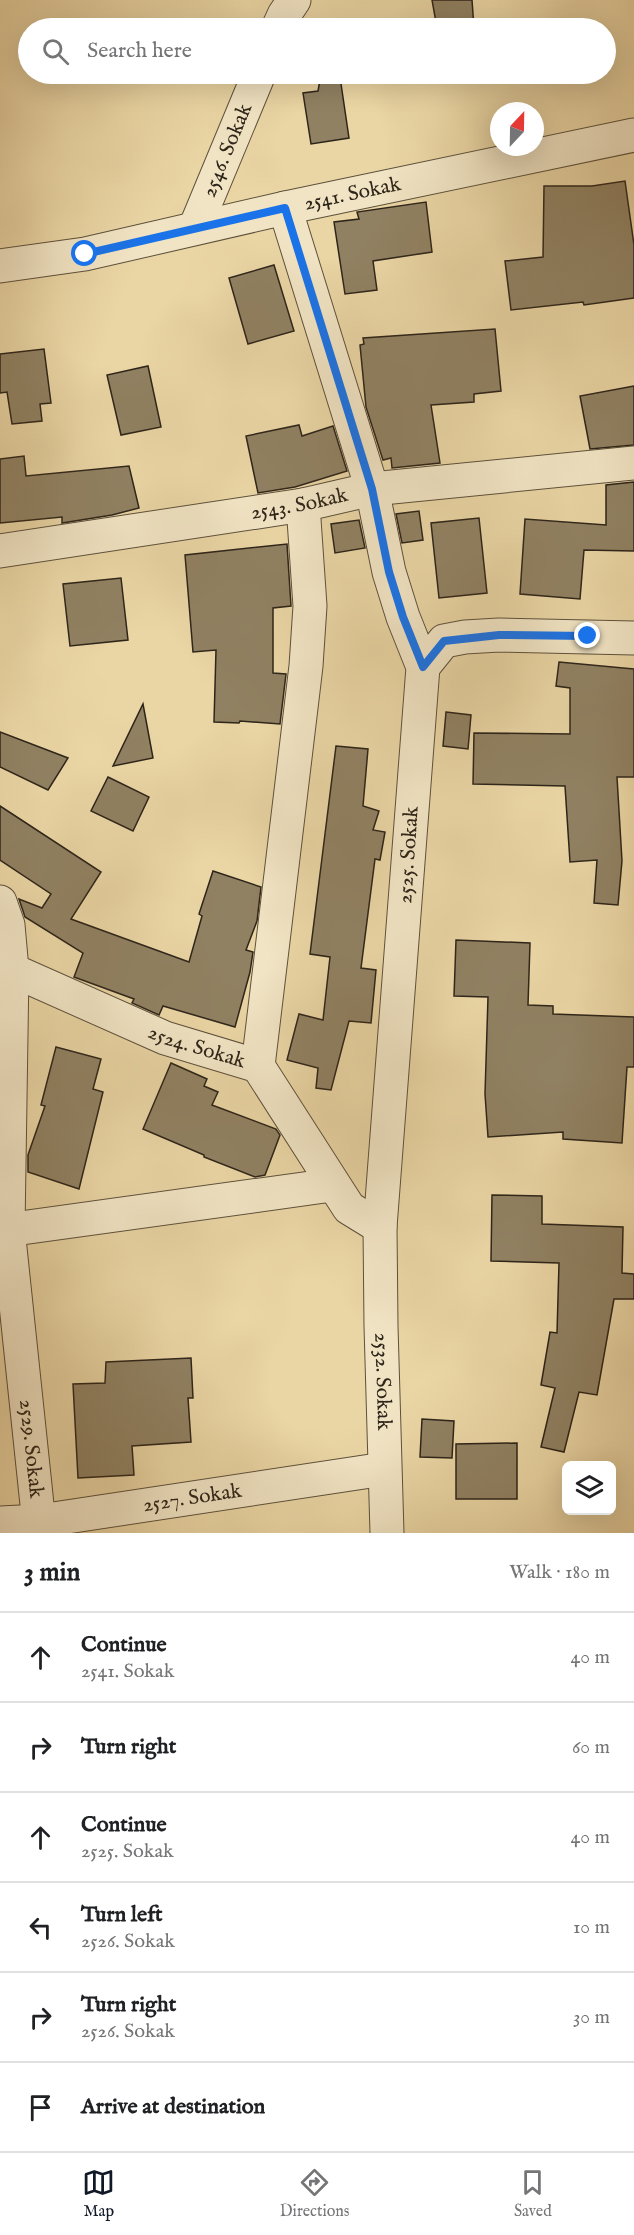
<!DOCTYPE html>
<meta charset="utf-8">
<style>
:root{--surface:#fff;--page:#f6f6f6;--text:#202124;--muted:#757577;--line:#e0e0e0;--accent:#111827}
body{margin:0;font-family:"IM FELL English",serif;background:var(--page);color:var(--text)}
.controls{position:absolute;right:18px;bottom:18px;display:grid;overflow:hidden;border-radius:9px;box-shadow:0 6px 24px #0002}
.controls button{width:54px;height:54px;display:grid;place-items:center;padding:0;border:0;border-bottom:2px solid var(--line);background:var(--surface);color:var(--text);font:30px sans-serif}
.compass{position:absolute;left:490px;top:102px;width:54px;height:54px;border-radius:50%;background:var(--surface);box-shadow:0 6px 24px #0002;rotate:22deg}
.stop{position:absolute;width:18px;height:18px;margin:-14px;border:4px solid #1a73e8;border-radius:50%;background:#fff}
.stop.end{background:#1a73e8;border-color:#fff;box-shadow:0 2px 6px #0008}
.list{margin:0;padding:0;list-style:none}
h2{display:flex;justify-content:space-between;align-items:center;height:78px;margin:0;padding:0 24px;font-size:26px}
h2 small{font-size:20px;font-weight:400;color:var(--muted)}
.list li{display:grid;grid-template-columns:39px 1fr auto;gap:18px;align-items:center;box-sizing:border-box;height:90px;padding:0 24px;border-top:2px solid var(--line)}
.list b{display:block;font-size:22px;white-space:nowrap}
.list p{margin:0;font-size:20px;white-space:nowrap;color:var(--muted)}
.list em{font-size:20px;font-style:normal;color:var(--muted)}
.icon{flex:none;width:33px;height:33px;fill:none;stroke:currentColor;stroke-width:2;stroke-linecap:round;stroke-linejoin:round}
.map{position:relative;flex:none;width:634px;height:1533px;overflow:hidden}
.search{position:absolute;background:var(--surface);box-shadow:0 6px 24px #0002;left:18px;right:18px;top:18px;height:66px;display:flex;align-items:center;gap:15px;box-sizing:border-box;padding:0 21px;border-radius:33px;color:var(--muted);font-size:22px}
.sheet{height:618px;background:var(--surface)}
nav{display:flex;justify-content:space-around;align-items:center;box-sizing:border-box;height:84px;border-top:2px solid var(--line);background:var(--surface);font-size:16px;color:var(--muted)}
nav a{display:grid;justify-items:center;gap:3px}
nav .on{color:var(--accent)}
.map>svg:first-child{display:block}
</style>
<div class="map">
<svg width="634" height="1533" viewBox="0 0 634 1533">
<rect width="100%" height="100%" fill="#ead5a4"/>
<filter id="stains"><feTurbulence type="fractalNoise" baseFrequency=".00333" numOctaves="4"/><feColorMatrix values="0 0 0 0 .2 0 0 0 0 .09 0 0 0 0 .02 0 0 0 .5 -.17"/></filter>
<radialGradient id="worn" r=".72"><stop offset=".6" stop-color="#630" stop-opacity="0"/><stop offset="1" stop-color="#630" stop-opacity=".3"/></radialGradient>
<g fill="#908162" stroke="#2e251a" stroke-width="1.5">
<path d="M432,0H472L474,28H437Z"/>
<path d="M329,20L359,25L358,28H328Z"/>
<path d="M321,74H352L351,79L340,77L349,138L311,144L303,93L318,91Z"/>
<path d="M625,181L634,245V298L584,305L583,302L511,310L505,261L543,257L544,186H592Z"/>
<path d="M426,202L432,252L373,261L377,290L345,294L334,222L359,219L357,212Z"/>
<path d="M274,265L294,331L248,344L229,278Z"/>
<path d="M495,329L501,391L474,394V402L431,405L440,463L392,468L391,458L383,460L366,407L360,345L364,344L363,338Z"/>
<path d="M44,349L51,403L40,404L42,421L12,424L7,392L0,393V354Z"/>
<path d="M148,366L161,427L121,435L107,375Z"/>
<path d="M634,386V445L590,449L580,396Z"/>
<path d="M299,425L302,436L333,426L347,471L295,487L258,493L246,436Z"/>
<path d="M24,456L26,476L129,466L139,508L112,515L62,523V517L0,523V459Z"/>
<path d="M634,482V551L584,550L580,599L520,594L525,519L606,525V485Z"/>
<path d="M419,511L423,540L402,543L396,514Z"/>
<path d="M479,518L487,593L439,598L431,523Z"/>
<path d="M359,520L365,548L335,553L331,524Z"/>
<path d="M287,544L291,606L273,608V673L286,674L280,724L240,721L239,723L214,722L216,650L193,652L185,555Z"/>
<path d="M121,578L128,640L70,646L63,584Z"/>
<path d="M559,662L634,669V777H617L622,861L618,905L594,903L597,860L570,862L565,786L473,784L474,733L570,734V688L556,686Z"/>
<path d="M143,704L153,758L113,766Z"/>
<path d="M446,712L471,715L468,749L443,746Z"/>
<path d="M0,732L68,758L48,790L0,767Z"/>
<path d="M336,746L368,749L363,806L379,811L373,830L385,832L380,860L375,859L361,968L376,970L371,1023L349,1021L331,1090L316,1088L318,1068L287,1060L299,1014L323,1020L330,957L310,954Z"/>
<path d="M108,777L149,797L133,831L91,811Z"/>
<path d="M0,806L101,872L71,919L189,962L202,916L199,914L213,871L261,887L257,921L246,950L253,952L250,972L235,1027L163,1006L159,1015L132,1003L134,999L74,977L83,953L25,917L19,899L42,908L51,894L0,860Z"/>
<path d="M456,940L530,943L528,1005L553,1006V1014L634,1017V1067H627L622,1143L563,1139V1132L488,1137L485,1094L488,997L454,996Z"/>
<path d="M56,1047L101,1059L93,1089L103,1092L79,1189L28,1172V1155L45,1106L41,1105Z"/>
<path d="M171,1063L207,1079L204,1086L218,1092L212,1105L276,1129L280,1135L265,1175L255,1177L204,1157V1155L143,1129Z"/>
<path d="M492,1195L542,1196V1224L623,1227L622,1273L634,1274V1299H614L597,1395L579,1392L564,1452L541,1447L555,1388L541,1385L550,1332L557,1333L559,1263L491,1261Z"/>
<path d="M191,1358L193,1398H188L191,1442L132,1446L134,1475L78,1478L73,1384L105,1383L106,1362Z"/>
<path d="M422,1419L454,1421L452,1458L420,1457Z"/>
<path d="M517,1443V1499H456V1444Z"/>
</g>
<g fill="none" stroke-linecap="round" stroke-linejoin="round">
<g stroke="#5d513c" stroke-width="35">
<g id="minor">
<path d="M278,28L284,15L294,0"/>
<path id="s1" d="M285,208L372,489L389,572L403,617L423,667L380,1227L381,1326L387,1533"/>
<path id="s2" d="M195,228L259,74"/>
<path id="s3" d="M0,266L85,254L285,208L634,135"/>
<path id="s4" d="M0,551L303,505L372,489L634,463"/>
<path d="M423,667L444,641L465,637L499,635L634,638"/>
<path id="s5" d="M0,902L8,925L12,970L165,1038L258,1066L349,1208L380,1227"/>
<path id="s6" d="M12,970L8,1229L40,1533"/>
<path d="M258,1066L306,666L310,606L303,505"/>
<path d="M0,1231L332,1185"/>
<path id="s7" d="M0,1523L40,1521L384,1469"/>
</g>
</g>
<use href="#minor" stroke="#f1e4c4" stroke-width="33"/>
</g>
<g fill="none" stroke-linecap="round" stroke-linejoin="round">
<path stroke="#1a73e8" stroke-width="8" d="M85,254L285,208L372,489L389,572L403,617L423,667L444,641L499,635L588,636"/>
</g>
<g text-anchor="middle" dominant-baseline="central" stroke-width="4.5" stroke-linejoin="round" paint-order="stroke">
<g font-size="21" fill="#2e251a" stroke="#f1e4c4">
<text stroke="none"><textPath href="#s2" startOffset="84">2546. Sokak</textPath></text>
<text stroke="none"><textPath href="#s3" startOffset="360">2541. Sokak</textPath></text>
<text stroke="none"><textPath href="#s4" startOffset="303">2543. Sokak</textPath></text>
<text transform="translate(409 855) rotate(-86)">2525. Sokak</text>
<text stroke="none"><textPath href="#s5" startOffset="270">2524. Sokak</textPath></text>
<text stroke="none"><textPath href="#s1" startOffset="1196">2532. Sokak</textPath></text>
<text stroke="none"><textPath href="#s6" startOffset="480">2529. Sokak</textPath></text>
<text stroke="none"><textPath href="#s7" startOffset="194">2527. Sokak</textPath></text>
</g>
</g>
<rect width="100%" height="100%" filter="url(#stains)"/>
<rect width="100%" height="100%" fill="url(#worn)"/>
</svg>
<div class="controls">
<button><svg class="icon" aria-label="layers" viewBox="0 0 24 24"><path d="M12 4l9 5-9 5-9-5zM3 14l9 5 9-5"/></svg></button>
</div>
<svg class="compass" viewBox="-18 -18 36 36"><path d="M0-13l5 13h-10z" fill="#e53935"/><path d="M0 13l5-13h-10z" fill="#757577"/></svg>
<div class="stop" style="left:85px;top:254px"></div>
<div class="stop end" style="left:588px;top:636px"></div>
<div class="search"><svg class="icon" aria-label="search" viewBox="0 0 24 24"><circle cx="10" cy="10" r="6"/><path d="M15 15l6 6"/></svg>Search here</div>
</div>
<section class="sheet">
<h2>3 min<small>Walk · 180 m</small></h2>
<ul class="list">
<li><svg class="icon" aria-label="ahead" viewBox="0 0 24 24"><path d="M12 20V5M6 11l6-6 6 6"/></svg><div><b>Continue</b><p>2541. Sokak</p></div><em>40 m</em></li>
<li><svg class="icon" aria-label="right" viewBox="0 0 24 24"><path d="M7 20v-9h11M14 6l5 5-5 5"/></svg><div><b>Turn right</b></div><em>60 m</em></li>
<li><svg class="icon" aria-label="ahead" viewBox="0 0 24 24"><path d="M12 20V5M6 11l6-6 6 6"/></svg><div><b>Continue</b><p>2525. Sokak</p></div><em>40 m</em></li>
<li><svg class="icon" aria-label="left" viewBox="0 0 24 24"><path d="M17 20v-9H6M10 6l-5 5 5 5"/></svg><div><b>Turn left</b><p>2526. Sokak</p></div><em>10 m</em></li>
<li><svg class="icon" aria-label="right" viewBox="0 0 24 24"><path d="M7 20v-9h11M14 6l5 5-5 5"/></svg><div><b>Turn right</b><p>2526. Sokak</p></div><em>30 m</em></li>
<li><svg class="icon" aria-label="arrive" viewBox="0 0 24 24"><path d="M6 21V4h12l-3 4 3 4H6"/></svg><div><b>Arrive at destination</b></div></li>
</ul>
</section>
<nav>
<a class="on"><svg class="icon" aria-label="map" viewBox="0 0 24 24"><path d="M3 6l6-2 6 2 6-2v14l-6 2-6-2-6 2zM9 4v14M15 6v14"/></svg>Map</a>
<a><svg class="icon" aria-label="directions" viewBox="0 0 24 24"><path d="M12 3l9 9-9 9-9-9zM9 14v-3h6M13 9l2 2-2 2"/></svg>Directions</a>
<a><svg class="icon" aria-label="saved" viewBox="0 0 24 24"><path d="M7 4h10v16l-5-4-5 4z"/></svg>Saved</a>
</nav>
